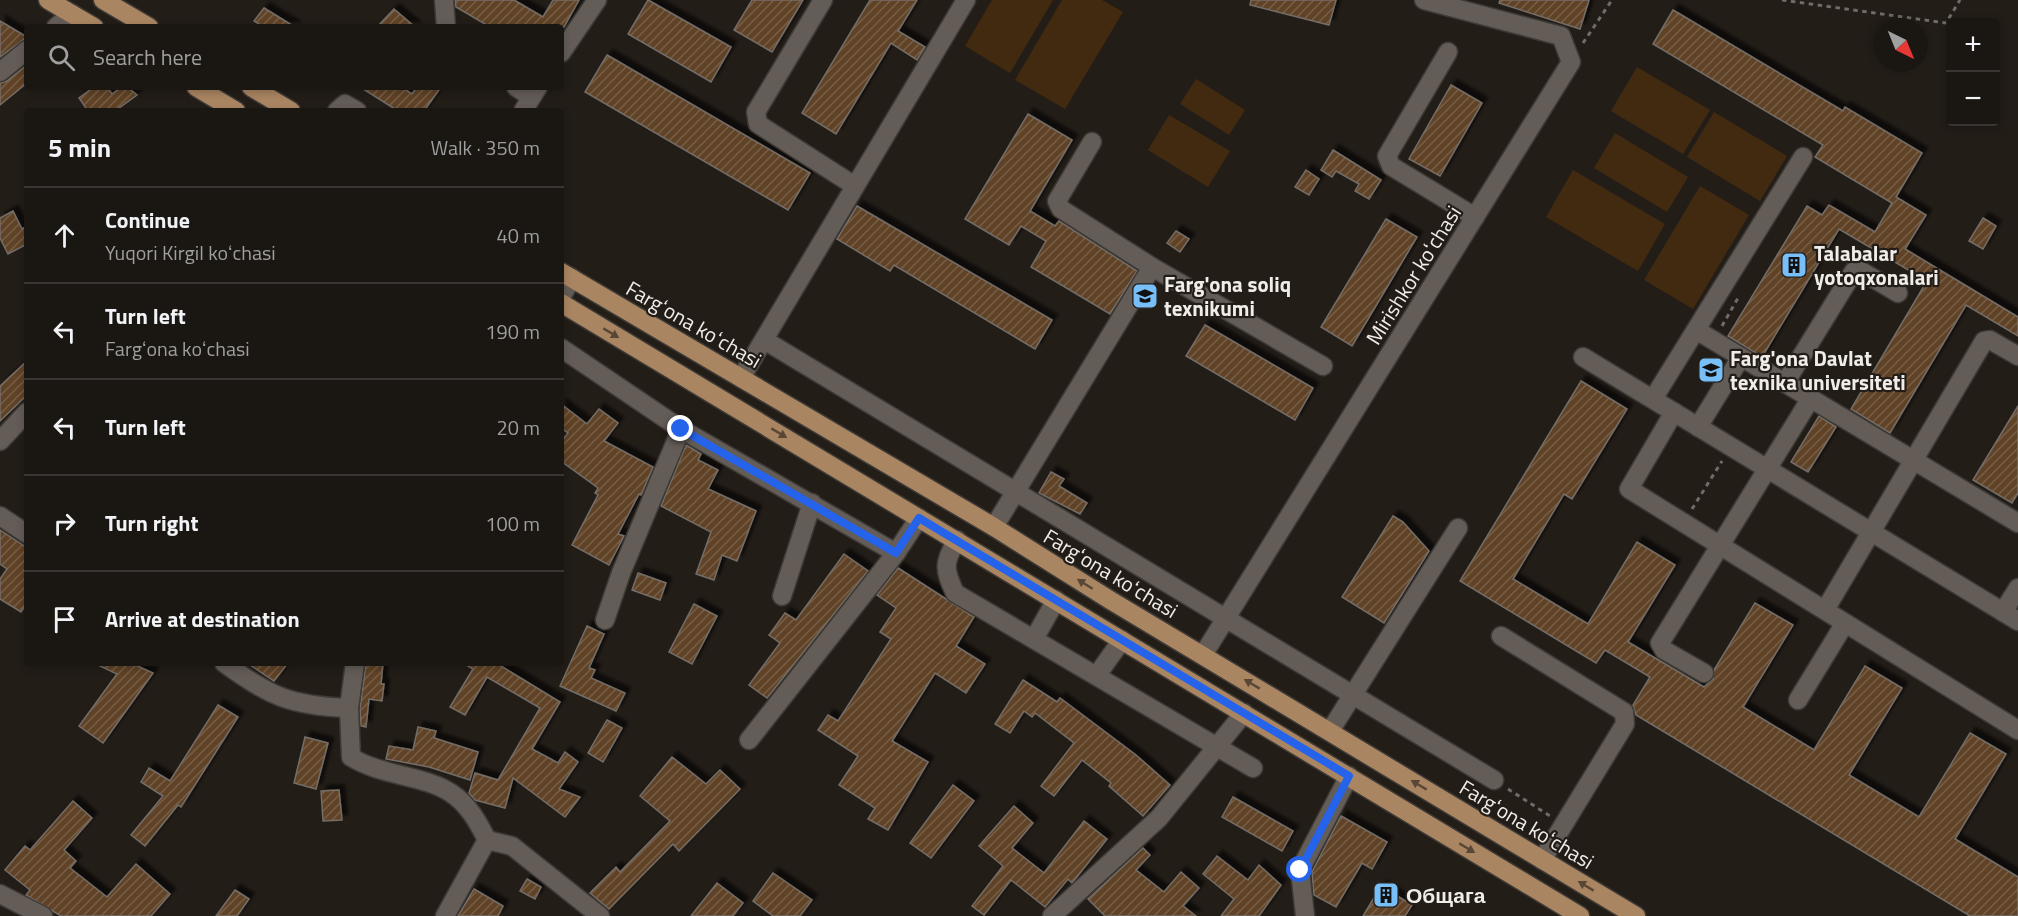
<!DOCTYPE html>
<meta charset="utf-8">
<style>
:root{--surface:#1a1612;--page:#272320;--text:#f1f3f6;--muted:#9f9f9f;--line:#383532}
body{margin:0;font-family:"Titillium Web",sans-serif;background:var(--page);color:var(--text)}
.controls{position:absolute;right:18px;top:18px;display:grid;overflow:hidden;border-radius:6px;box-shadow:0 3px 9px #0003}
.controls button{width:54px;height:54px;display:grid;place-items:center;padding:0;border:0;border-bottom:2px solid var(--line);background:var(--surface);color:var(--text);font:30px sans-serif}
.compass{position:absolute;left:1874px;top:18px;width:54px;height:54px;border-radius:50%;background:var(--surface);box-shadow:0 3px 9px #0003;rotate:137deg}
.stop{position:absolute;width:18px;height:18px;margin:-14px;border:4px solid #2563eb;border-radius:50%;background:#fff}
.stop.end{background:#2563eb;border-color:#fff;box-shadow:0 2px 6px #0008}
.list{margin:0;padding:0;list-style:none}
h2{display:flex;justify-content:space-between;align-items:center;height:78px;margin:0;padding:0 24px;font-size:26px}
h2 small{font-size:20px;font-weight:400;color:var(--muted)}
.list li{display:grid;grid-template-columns:39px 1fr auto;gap:18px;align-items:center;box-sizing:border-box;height:96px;padding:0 24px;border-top:2px solid var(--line)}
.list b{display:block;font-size:22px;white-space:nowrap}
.list p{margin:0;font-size:20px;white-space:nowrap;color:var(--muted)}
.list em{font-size:20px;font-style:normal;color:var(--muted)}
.icon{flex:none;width:33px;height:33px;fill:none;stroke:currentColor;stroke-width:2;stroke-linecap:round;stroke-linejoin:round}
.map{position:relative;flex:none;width:2018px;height:916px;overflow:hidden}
.search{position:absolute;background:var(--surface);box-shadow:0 3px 9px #0003;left:24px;top:24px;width:540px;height:66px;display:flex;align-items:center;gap:15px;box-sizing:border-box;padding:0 21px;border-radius:6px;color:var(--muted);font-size:22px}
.panel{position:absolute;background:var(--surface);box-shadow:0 3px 9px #0003;left:24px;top:108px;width:540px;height:558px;border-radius:6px}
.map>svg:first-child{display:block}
</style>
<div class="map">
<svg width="2018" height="916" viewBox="0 0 2018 916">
<defs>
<pattern id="building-hatch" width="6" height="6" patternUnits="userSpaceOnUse" patternTransform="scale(1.5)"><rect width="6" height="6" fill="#604327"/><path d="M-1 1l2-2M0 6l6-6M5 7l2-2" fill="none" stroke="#775e46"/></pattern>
<filter id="shadow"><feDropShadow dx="5.5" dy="-5.5" stdDeviation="1.5" flood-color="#0009"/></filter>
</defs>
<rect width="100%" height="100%" fill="#231d18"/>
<g fill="#422a11">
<path d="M992,0H1053L1010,73L965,46Z"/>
<path d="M1062,0H1102L1123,12L1065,109L1015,80Z"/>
<path d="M1637,67L1710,110L1683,154L1611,111Z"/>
<path d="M1196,79L1245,110L1229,135L1180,104Z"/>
<path d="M1714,112L1787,156L1760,201L1687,157Z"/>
<path d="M1169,115L1230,151L1208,187L1148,150Z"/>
<path d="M1615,133L1688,177L1667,212L1594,168Z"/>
<path d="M1573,170L1665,224L1638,271L1546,217Z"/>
<path d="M1700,186L1749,215L1693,309L1644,280Z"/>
</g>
<g fill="url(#building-hatch)" stroke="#746d67" stroke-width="1.5" filter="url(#shadow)">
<path d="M455,0H514L543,17L553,0H579L564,27H490L456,7Z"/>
<path d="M648,0L731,47L711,82L628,34Z"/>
<path d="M752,0H803L772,52L734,30Z"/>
<path d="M870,0H917L898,31L925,47L917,60L891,43L836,134L802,113Z"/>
<path d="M1251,0H1336L1329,25L1250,5Z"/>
<path d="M1500,0H1589L1580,29L1499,3Z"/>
<path d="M264,8L295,27H264L254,21Z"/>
<path d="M394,9L415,27H377Z"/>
<path d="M1673,10L1843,111L1845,107L1922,153L1896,197L1926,215L1905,249L2018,317V336L1966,305L1890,433L1851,409L1927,281L1839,229L1762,357L1728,336L1807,206L1822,215L1829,205L1875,232L1892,203L1815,157L1823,145L1653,44Z"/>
<path d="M0,21L27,37L0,57Z"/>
<path d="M607,55L810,173L788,210L585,92Z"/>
<path d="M27,65V83L0,105V83L7,81Z"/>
<path d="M1451,85L1482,103L1440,176L1409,159Z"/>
<path d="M94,87H107L112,94L122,87H127L137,95L115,111H88L79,98Z"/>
<path d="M360,87H401L412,94L417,87H441L424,111H398Z"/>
<path d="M1028,114L1072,140L1030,211L1055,226L1059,221L1137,271L1110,314L1031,267L1046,241L1021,226L1009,245L965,219Z"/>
<path d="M1333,150L1381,180L1369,199L1355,191L1359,184L1336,171L1332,177L1321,170Z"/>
<path d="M1306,170L1319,179L1309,195L1295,187Z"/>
<path d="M857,206L1052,320L1035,349L894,265L890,271L837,239Z"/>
<path d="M13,211L22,229L27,226V244L8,254L0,238V218Z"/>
<path d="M1983,218L1996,226L1983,249L1969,241Z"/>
<path d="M1386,219L1417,237L1352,346L1321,327Z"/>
<path d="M1176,231L1189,239L1180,252L1167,243Z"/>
<path d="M1205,325L1313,388L1295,420L1186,356Z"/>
<path d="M27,361V395L0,421V386Z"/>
<path d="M1581,381L1627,409L1572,499L1564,494L1513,579L1588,624L1637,542L1675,565L1628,642L1704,687L1713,679L1714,670L1755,603L1793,625L1743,707L1814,750L1865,666L1902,688L1849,775L1919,817L1970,733L2006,754L1955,839L2018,877V916H1970L1636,715L1633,705L1650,677L1605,650L1596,663L1460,581Z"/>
<path d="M561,404L587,424L599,409L618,423L604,441L653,467L641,495L639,494L618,534L624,536L609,565L572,545L598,495L595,493L598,488L561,461V442L568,433L561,428Z"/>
<path d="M2018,406V493L2012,503L1973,480Z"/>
<path d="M1819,416L1836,427L1808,472L1791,462Z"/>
<path d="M686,445L701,454L698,460L718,470L708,489L756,511L737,561L722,555L714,580L696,574L711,532L661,506Z"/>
<path d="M1051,472L1064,479L1059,486L1087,503L1080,514L1039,493Z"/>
<path d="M1393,516L1403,522L1429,551L1384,623L1342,597Z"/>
<path d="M0,530L27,548V603L21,612L0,599V579L7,569L0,564Z"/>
<path d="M844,554L868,571L767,698L749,685L780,643L769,635L785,613L796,620Z"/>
<path d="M898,568L974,617L956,646L985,664L966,693L935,673L892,741L928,762L888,830L868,819L875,808L839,785L858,756L818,730L828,715L838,721L891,639L880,632L896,608L877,595Z"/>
<path d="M638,573L666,583L660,600L632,590Z"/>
<path d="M694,604L717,616L692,664L669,652Z"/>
<path d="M587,626L604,634L589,668L595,670L591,678L625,693L616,711L560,686Z"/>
<path d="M94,663H131L153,673L103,743L79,726L117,674Z"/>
<path d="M247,663H288L274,681Z"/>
<path d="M366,663H383L381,684H384L382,701L369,699L366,727L361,726L360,709Z"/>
<path d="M463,663H496L560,702L532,749L558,763L565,752L578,762L559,789L580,797L565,817L513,778L505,808L475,800L469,793L475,773L498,780L540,708L487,677L465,715L450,707L473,669Z"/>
<path d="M1023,680L1057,702L1060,698L1136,755L1170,785L1143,816L1109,786L1111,783L1082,760L1054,796L1041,786L1074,743L1035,713L1032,717L1024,711L1010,733L995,724Z"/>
<path d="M218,705L238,717L181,807L178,805L145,846L131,835L163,796L141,782L149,768L170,781Z"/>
<path d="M607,720L622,728L603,762L588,753Z"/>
<path d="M418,727L436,731L434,738L478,752L470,780L429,767L386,759L389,746L413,750Z"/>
<path d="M305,737L328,743L316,789L294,783Z"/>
<path d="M672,757L706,784L720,770L740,789L679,851L673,844L609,909L590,893L616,867L620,872L670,821L640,796Z"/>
<path d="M953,785L974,801L931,858L910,843Z"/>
<path d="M339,790L342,820L323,821L321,791Z"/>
<path d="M1233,797L1293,831L1282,851L1222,817Z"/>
<path d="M73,801L92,818L64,850L76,861L70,868L107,897L136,864L170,894L151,916H61L26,895L30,890L5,870L25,846L30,850Z"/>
<path d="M1014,806L1033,823L1012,848L1044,873L1084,821L1107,839L1076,878L1072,883L1068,879L1045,907L1011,880L984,915L972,906L1003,866L979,846Z"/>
<path d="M1341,816L1387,842L1372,869L1362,863L1336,907L1314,895L1312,872Z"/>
<path d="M1143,848L1150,855L1136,870L1164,892L1181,872L1199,888L1183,906L1196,916H1105L1088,899Z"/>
<path d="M1217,856L1248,880L1259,865L1281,885L1259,916H1221L1234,899L1203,874Z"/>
<path d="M773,873L812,900L800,916H773L753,901Z"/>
<path d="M527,879L541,887L535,899L520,891Z"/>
<path d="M717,883L743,903L733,916H691Z"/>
<path d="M1381,886L1412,905L1405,916H1363Z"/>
<path d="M474,889L503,906L498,916H458Z"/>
<path d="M235,890L249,899L237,916H216Z"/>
</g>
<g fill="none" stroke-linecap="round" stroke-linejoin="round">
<g stroke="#3e3a36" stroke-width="21">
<g id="minor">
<path d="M444,0L446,27"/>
<path d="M823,0L756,112L758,124L855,186"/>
<path d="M56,27L72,14"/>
<path d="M1448,52L1387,156L1391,166L1475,217"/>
<path d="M561,53L597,0"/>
<path d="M0,72L27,50"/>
<path d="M516,87L531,97"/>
<path d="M337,111L345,104L357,111"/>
<path d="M523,111L538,87"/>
<path d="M1092,142L1057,201L1061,209L1152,267L1323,366"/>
<path d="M561,297L572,278"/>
<path d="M1696,330L1741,357"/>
<path d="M764,340L1494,780"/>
<path d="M561,348L681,429L621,573L605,620"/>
<path d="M1583,357L2018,621"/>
<path d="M741,378L966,0"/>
<path d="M1785,383L2018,523"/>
<path d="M1653,399L1803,157"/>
<path d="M1674,412L1629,489L2018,730"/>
<path d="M1698,427L1741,357L1785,383L1854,271H1861L1898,293"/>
<path d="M681,429L896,553L749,740"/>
<path d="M0,441L27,412"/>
<path d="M0,516L27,534"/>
<path d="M994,527L1152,267"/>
<path d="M957,540C943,563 944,569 955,593L1253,768"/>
<path d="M896,553L919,518"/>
<path d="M782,596L812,503"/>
<path d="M1825,610L1984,341L1990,340L2018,356"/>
<path d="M2003,612L2018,588"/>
<path d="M1501,636L1624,712L1625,724L1542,860"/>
<path d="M1034,639L1056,600"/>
<path d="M1203,655L1571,62L1561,36L1424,0"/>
<path d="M224,663C270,696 290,706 349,708L355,663"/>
<path d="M1704,673L1664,650L1660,643L1811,398"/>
<path d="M1097,675L1122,640"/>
<path d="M1798,700L1845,623"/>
<path d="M349,708L351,757C381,776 424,775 451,793C468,804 478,822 487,840L445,916"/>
<path d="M1330,731L1458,528"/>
<path d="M487,840L512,846L600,916"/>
<path d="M0,894L43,916"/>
<path d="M1052,916L1159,818L1244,713"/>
<path d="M1305,916L1300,870L1349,776"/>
</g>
</g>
<g stroke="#3e3a36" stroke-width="21">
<g id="major">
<path d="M48,0L94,27"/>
<path d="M103,0L149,27"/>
<path d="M196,87L236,111"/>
<path d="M251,87L291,111"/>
<path d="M561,272L994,527L1110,600L1636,916"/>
<path d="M561,303L1580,916"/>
</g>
</g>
<g stroke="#716c68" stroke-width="3" stroke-dasharray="4.5 4.5" stroke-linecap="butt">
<path d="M1782,0L1946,23L1960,0"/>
<path d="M1583,43L1612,0"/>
<path d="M1722,326L1738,298"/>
<path d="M1692,509L1722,461"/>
<path d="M1508,789L1550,816"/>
</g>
<use href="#minor" stroke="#645d57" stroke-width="18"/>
<use href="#major" stroke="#aa8562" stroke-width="18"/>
</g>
<defs><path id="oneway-solid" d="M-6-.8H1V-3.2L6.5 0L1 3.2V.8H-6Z" transform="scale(1.5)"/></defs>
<g fill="#594736">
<use href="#oneway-solid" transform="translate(611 333) rotate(31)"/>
<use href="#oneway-solid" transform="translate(779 433) rotate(31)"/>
<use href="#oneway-solid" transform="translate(1085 584) rotate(-148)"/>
<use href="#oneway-solid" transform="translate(1252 684) rotate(-149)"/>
<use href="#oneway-solid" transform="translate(1419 785) rotate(-149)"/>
<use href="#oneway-solid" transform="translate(1467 848) rotate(31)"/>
<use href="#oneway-solid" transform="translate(1586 886) rotate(-149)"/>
</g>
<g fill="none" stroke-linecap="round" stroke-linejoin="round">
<path stroke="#2563eb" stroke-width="8" d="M681,429L896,553L919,518L1349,776L1300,870"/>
</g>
<defs>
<g id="building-square" transform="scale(1.35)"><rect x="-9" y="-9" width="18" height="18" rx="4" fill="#78bff7" stroke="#231d18"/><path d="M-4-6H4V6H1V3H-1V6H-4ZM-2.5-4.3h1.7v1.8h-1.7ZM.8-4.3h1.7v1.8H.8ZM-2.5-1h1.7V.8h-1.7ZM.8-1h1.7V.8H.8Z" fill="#111"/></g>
<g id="university-square" transform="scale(1.35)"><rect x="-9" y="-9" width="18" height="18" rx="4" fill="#78bff7" stroke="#231d18"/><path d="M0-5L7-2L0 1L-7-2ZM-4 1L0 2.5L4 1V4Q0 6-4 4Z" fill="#111"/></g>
</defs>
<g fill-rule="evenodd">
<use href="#building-square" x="1794" y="265"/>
<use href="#university-square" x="1145" y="296"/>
<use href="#university-square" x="1711" y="370"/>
<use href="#building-square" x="1386" y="895"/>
</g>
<g text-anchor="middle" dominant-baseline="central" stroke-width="4.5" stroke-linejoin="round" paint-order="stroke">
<g font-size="21" font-weight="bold" fill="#f0ece9" stroke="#231d18" text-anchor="start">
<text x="1814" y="253">Talabalar<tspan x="1814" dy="24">yotoqxonalari</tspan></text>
<text x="1164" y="284">Farg'ona soliq<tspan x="1164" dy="24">texnikumi</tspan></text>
<text x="1730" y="358">Farg'ona Davlat<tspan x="1730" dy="24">texnika universiteti</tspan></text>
<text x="1406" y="895">Общага</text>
</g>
<g font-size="21" fill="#f0ece9" stroke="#231d18">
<text transform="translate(1413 275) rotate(-58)">Mirishkor koʻchasi</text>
<text transform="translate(694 324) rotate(30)">Fargʻona koʻchasi</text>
<text transform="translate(1111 573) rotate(31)">Fargʻona koʻchasi</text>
<text transform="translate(1527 824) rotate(31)">Fargʻona koʻchasi</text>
</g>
</g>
</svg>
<div class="controls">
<button>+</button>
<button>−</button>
</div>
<svg class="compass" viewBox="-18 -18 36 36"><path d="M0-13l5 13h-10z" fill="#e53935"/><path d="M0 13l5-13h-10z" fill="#9f9f9f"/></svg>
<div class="stop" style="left:1300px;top:870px"></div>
<div class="stop end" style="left:681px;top:429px"></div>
<div class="search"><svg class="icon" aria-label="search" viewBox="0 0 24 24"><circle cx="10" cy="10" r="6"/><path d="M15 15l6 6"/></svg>Search here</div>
<section class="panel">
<h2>5 min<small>Walk · 350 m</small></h2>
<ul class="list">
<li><svg class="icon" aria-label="ahead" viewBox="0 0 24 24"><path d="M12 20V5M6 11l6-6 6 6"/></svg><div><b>Continue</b><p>Yuqori Kirgil koʻchasi</p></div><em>40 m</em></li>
<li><svg class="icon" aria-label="left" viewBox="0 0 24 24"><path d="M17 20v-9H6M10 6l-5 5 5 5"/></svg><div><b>Turn left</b><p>Fargʻona koʻchasi</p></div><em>190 m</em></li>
<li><svg class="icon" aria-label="left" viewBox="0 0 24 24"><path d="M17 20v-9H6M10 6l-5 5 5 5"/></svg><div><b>Turn left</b></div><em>20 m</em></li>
<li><svg class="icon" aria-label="right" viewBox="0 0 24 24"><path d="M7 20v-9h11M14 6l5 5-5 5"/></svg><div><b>Turn right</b></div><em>100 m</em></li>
<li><svg class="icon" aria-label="arrive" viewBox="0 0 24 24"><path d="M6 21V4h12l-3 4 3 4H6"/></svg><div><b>Arrive at destination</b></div></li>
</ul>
</section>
</div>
